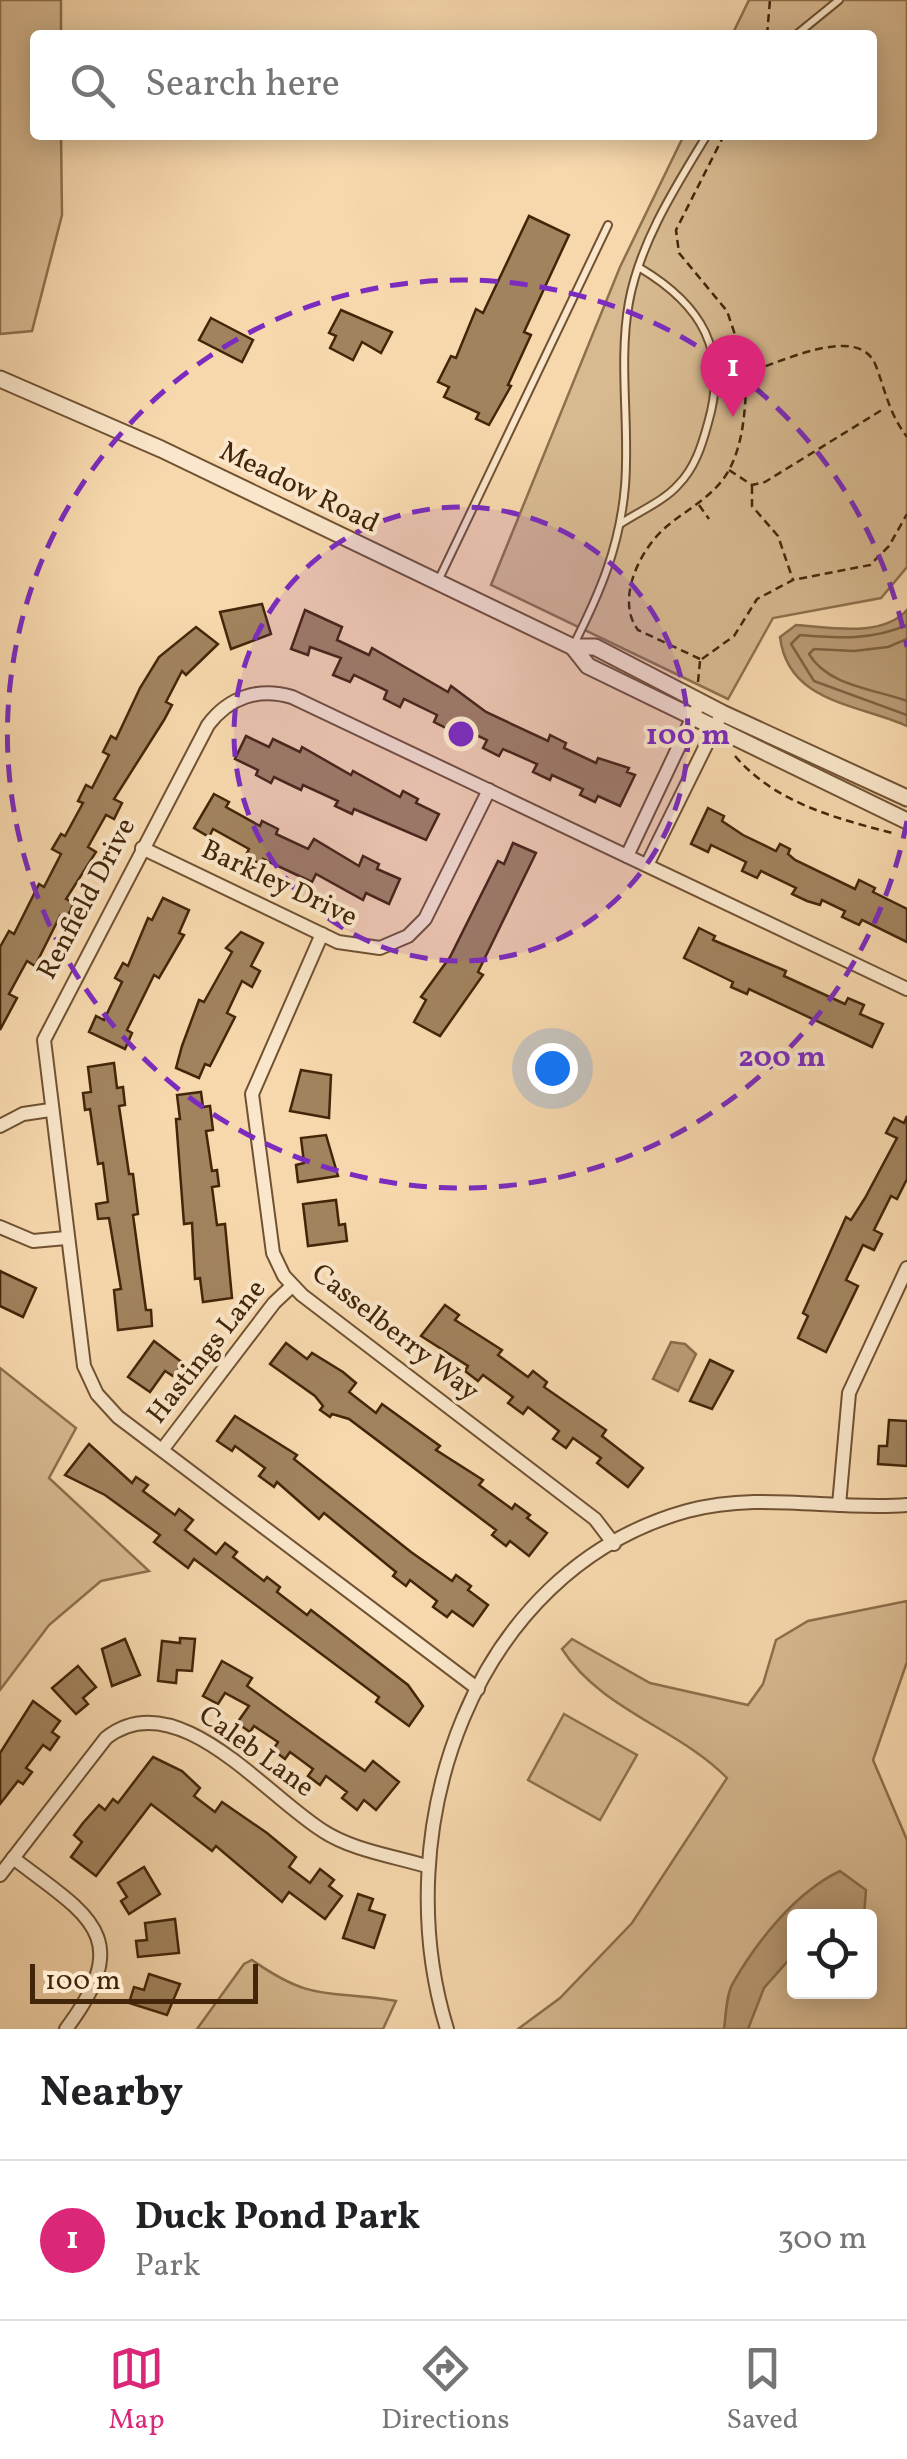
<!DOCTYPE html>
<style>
:root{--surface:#fff;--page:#f2f2f2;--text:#202124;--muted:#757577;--line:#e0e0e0;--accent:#db2777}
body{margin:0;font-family:Vollkorn,serif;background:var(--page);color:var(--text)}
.controls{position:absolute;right:30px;bottom:30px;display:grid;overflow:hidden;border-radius:10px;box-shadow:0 5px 25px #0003}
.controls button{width:90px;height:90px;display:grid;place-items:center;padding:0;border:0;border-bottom:2px solid var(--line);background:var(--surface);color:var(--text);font:50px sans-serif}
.scale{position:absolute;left:30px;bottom:25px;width:228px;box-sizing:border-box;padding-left:10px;border:5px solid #432609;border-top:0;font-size:28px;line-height:35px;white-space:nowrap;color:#432609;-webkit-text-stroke:8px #fae6ca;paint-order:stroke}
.you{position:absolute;left:552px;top:1068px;width:35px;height:35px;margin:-25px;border:8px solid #fff;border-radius:50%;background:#1a73e8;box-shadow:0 0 0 15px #1a73e833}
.badge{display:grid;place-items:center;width:65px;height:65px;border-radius:50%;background:var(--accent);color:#fff;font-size:32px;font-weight:700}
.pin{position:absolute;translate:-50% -82px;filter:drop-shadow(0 2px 5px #0008)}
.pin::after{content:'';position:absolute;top:52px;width:35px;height:30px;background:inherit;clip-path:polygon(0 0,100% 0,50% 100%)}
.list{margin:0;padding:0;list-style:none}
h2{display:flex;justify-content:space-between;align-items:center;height:130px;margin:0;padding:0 40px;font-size:42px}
h2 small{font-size:32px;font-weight:400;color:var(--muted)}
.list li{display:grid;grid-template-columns:65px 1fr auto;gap:30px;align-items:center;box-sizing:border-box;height:160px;padding:0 40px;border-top:2px solid var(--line)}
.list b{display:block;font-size:38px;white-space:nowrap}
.list p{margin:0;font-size:32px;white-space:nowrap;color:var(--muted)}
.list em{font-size:32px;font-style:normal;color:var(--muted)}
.icon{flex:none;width:55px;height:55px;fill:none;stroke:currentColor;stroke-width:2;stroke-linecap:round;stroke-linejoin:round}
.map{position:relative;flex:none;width:907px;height:2029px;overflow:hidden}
.search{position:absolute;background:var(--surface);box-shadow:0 5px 25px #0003;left:30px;right:30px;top:30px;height:110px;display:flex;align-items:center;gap:25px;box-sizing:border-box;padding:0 35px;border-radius:10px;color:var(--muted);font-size:38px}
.sheet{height:290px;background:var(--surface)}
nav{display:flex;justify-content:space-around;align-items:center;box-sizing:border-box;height:140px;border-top:2px solid var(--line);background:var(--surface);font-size:28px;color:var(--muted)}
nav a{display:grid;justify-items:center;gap:5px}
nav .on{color:var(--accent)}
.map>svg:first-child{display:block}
</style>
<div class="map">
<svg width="907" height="2029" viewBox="0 0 907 2029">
<rect width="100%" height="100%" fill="#f7d8ad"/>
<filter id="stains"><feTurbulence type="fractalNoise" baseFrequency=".002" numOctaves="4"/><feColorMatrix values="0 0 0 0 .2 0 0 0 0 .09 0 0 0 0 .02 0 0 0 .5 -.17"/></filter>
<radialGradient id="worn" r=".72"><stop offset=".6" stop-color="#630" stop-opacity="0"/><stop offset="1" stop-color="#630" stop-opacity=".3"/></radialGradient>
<g fill="#d8ba91" stroke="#8e704d" stroke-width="2.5" fill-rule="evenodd">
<path d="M0,0H61V35H35V135H61L62,215L32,331L0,334Z"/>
<path d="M749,0H907V567L881,598L773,618L728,699L491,585L620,267L684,135H872V35H732Z"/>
<path d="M0,1368L76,1428L49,1478L149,1571L101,1581L49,1625L0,1690Z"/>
<path d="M907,1601V1662L873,1760L907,1840V2029H518L560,1998L632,1923L727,1778C678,1728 601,1710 562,1649L572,1639L650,1683L748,1705L763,1684L776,1640L808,1621ZM794,1916H870V1992H794Z"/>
<path d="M564,1714L637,1755L600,1820L528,1780Z"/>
<path d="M252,1960C315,2004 327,1989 396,2001L383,2029H197L244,1964Z"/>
</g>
<g fill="#ba9b75" stroke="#8a6c4a" stroke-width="2.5">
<path d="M907,610V726C858,704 788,703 780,637L796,625C829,627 882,638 907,610Z"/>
<path d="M671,1342L685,1344L696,1354L678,1391L653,1379Z"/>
<path d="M840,1871L866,1890L864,1915L794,1916V1954L764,1988L748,2029H724C726,2015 726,1995 733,1983C757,1941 796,1892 840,1871Z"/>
</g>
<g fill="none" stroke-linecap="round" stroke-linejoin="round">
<g stroke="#7e603f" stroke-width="2.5">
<path d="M907,625C871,641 838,638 800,635L791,644L814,681L907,715"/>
<path d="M907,639L888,647L854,651L814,649L809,654C828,686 874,689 907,701"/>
</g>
</g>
<g fill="#a1835e" stroke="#432609" stroke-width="2.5">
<path d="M529,216L569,235L524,332L531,335L508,385L511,386L489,425L476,419L479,413L444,397L449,387L438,382L451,356L456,358L476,309L483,313Z"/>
<path d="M341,310L392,332L381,353L362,342L353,360L330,348L336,336L329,333Z"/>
<path d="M211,318L253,340L242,362L199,340Z"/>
<path d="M262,604L271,634L231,649L220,612Z"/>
<path d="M305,610L342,627L337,640L369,655L372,648L448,692L451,686L486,712L548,741L550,735L566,743L564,748L596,763L598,758L629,768L627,772L635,775L620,806L598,796L595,802L580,795L583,789L552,775L550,780L533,772L537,764L503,749L499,756L483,748L487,740L453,724L450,730L434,722L437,715L404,699L400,707L384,699L387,691L354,675L350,682L333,675L341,658L310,647L308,655L291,649Z"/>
<path d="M196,627L218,644L186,675L182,671L166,702L172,705L164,720L114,799L122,803L114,819L106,815L88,847L96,852L66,899L74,903L66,919L60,916L35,966L27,961L9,994L17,998L0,1030V947L9,931L14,934L39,884L44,887L61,854L52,849L61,834L65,836L83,803L78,801L86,785L92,788L109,755L103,752L111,736L116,739L140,688L159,657Z"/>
<path d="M246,736L269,747L273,739L300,752L302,747L351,775L353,771L400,797L403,791L418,799L416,803L439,814L426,840L354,809L352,814L335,806L338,801L303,785L301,790L274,777L271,783L256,775L258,770L235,759Z"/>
<path d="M214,794L229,802L226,807L260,826L262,821L278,829L276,834L308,849L314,839L359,866L363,856L379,864L377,869L400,879L389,904L366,893L363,900L316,874L312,882L263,859L261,864L245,857L249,849L213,829L209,837L194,828Z"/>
<path d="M708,808L724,816L722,821L743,835L776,851L780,844L790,849L788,854L795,860L855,889L859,880L875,888L873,892L907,909V942L862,920L859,925L842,917L845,911L822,900L820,905L807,901L792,894L796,888L761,871L757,878L742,871L746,862L711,845L708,852L691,844Z"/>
<path d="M513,843L536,853L478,972L483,975L440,1036L414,1022L426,1000L421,997L450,957L498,861L504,864Z"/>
<path d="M163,898L189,910L179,933L184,935L159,978L154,975L127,1030L132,1033L125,1049L89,1032L96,1016L104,1020L122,982L115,978L123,963L128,966L148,918L152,920Z"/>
<path d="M699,928L715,936L713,940L786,971L784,976L845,1004L848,998L864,1005L860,1014L883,1024L872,1047L749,989L747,994L731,987L733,982L684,958Z"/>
<path d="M241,932L263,943L251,966L260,971L252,987L242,981L227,1013L235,1017L210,1066L205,1064L199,1078L176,1068L182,1046L199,1000L204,1002L232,952L226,948Z"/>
<path d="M114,1063L117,1088L123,1087L125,1105L119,1106L129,1174H133L138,1214L133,1215L146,1310H151L152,1326L118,1330L114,1290L121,1289L109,1218L98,1219L96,1204L108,1202L103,1163L98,1164L90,1109L85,1110L83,1093L91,1092L88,1067Z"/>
<path d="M301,1070L331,1075L329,1118L290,1111Z"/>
<path d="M201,1092L203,1107L210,1106L213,1130L206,1131L212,1171L217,1170L219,1186L212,1187L217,1225L225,1224L232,1298L203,1302L200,1278L195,1279L192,1223L184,1224L176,1119H180L177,1095Z"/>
<path d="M907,1116V1179L897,1199L891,1196L874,1230L882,1234L874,1250L863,1245L846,1280L858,1286L826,1352L798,1338L808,1316L803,1313L846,1217L851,1220L865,1198L897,1138L886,1133L894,1118L904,1123Z"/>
<path d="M326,1135L338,1176L298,1182L296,1165L304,1163L301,1138Z"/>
<path d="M336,1200L339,1225L345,1224L347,1241L308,1246L303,1204Z"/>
<path d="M0,1271L36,1288L23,1317L0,1306Z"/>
<path d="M445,1305L459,1315L455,1320L502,1350L498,1355L528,1377L533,1371L547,1382L544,1387L606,1430L602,1436L643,1468L628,1487L597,1463L601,1458L573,1438L566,1448L553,1439L559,1431L528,1407L523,1414L508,1403L513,1397L483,1375L478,1381L465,1371L468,1366L421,1336Z"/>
<path d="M154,1341L183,1363L173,1376L165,1371L150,1392L128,1377Z"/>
<path d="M286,1343L307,1359L312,1353L343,1372L356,1383L349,1392L376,1413L382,1404L440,1446L436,1450L483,1480L479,1485L512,1509L515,1504L530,1515L527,1518L547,1533L529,1556L510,1541L506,1546L492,1535L496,1530L349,1419L332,1414L330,1417L320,1410L323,1406L315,1396L270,1364Z"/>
<path d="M710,1360L733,1371L712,1409L690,1401Z"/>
<path d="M235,1416L297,1455L294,1459L411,1552L452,1581L456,1575L471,1586L468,1590L488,1605L473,1626L452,1611L447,1617L433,1607L437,1601L410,1580L406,1586L393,1576L396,1572L324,1513L319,1519L277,1482L274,1487L259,1476L265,1468L235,1446L232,1451L217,1441Z"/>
<path d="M889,1420L907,1421V1466L878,1464L879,1446H887Z"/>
<path d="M89,1444L132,1483L136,1477L148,1485L143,1491L175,1515L179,1509L193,1520L185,1530L216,1554L225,1543L237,1552L233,1557L264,1581L267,1577L280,1587L277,1592L307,1615L311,1610L408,1685L423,1706L409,1726L376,1702L379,1697L194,1559L188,1568L154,1542L160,1535L105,1495L65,1475Z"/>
<path d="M180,1638L195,1639L192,1671L177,1670L176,1683L158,1681L162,1641L180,1643Z"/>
<path d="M125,1639L140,1675L112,1686L102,1649Z"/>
<path d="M222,1661L252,1678L247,1686L365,1771L373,1761L399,1782L376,1810L364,1800L357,1810L342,1798L347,1792L326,1776L320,1785L308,1776L313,1769L290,1752L285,1759L273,1750L278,1742L254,1726L250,1732L237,1723L249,1706L225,1693L218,1704L203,1696Z"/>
<path d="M78,1666L96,1687L83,1698L88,1704L76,1714L52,1688Z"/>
<path d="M33,1701L60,1721L52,1732L59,1737L50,1750L43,1745L26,1768L32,1772L23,1784L18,1781L0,1804V1753Z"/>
<path d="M153,1757L182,1771L200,1788L194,1796L215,1812L222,1802L267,1833L296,1857L289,1867L310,1883L320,1869L334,1880L329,1886L342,1896L325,1919L289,1892L282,1902L216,1846L212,1851L151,1804L96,1876L71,1857L82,1842L74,1835L83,1823L99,1805L105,1810L113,1799L118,1803Z"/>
<path d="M144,1867L160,1894L129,1914L121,1901L127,1897L118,1883Z"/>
<path d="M358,1894L373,1899L369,1910L385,1915L374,1948L343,1938Z"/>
<path d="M175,1919L179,1953L138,1957L136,1941L147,1940L145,1923Z"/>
<path d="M149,1974L180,1984L167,2015L129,2003L134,1987L144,1990Z"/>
</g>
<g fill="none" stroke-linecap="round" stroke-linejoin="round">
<g stroke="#705232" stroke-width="10">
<g id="service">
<path d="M796,35L839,0"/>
<path d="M620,524C638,512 664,501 678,485C695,468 702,445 708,423C729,351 702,305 640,268"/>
<path d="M438,581L608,225"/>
<path d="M573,646C600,593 620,546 625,486C630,425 618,363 629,302C640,242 676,186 707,135"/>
</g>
</g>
<g stroke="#705232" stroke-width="16">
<g id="minor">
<path d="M142,848L338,942L380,948L408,936L425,919L489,790"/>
<path d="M627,856L697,708"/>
<path d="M647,865L719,719"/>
<path d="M322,934L252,1094L273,1253L284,1276L302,1295L595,1519L614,1544"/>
<path d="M0,1126L23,1114L50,1110"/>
<path d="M0,1227L33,1241L66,1238"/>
<path d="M162,1450L274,1303L292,1286"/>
<path d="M839,1505L849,1393L907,1268"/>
<path d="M478,1689L118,1417L97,1394L84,1366L44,1040L208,725C229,697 259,687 292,697L907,989"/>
<path d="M13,1858C89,1916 136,1936 66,2029"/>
<path d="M0,1875L106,1738C176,1682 265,1795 323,1831C352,1850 393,1856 426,1866"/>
<path d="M447,2029C386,1831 471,1571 687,1511C762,1491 832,1511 907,1505"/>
</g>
</g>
<g stroke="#705232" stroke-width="19">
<g id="tertiary">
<path d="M0,379L161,449L573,647H595L722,713L907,798"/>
<path d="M573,647L588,666L907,821"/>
</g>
</g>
<g stroke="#432609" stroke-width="2.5" stroke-dasharray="8 5" stroke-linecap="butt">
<path d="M767,35L770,0"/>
<path d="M719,135L722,139L676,230L679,253L727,311L747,370"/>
<path d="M729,470L752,485L765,482L885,408"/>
<path d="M752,486V506L778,536L793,580"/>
<path d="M699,505L709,519"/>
<path d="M700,659L638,630C615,600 640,549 666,527C687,509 715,496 729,470C745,440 745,405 747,372C777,365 859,321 876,366C886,393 889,413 907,437"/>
<path d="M702,659L734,636L757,599L793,580L870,565L889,546L907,514"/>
<path d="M698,682L700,661"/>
<path d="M735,756C776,804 839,819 896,834"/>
</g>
<use href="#service" stroke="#fae6ca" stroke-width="6"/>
<use href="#minor" stroke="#fae6ca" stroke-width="12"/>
<use href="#tertiary" stroke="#fae6ca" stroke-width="15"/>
</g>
<circle cx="461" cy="734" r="227" fill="#7b2cbf" fill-opacity=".12"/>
<g fill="none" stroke="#7b2cbf" stroke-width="5" stroke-dasharray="18 12">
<circle cx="461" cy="734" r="227"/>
<path d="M907 821A454 454 0 1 1 907 647"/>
</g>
<g text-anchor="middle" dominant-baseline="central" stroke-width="8" stroke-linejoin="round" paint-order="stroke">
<g font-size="28" fill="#432609" stroke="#fae6ca">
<text transform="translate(299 488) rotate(26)">Meadow Road</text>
<text transform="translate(279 884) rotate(25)">Barkley Drive</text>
<text transform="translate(87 899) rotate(-62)">Renfield Drive</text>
<text transform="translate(395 1333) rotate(38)">Casselberry Way</text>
<text transform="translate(207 1352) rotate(-52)">Hastings Lane</text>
<text transform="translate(256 1752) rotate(36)">Caleb Lane</text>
</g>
</g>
<circle cx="461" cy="734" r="15" fill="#7b2cbf" stroke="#fae6ca" stroke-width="5"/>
<g font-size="30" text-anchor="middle" font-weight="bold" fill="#7b2cbf" stroke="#fae6ca" stroke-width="8" stroke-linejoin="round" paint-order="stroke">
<text x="688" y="744">100 m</text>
<text x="782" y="1066">200 m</text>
</g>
<rect width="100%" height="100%" filter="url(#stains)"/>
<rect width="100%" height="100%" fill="url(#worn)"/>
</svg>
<div class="controls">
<button><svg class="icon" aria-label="locate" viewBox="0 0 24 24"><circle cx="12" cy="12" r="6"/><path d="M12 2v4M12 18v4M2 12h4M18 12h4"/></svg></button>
</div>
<div class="scale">100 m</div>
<div class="you"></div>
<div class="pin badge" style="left:733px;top:417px">1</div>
<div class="search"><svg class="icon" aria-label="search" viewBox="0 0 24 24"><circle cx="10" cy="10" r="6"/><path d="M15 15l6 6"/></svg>Search here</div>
</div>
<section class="sheet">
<h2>Nearby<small></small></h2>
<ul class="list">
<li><span class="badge">1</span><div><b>Duck Pond Park</b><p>Park</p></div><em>300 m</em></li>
</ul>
</section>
<nav>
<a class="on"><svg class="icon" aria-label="map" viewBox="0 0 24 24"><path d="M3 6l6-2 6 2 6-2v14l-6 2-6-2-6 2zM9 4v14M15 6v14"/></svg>Map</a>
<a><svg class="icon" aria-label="directions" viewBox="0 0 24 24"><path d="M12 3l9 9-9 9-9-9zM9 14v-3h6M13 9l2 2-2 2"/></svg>Directions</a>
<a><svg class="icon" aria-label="saved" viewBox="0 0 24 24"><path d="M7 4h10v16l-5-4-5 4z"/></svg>Saved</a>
</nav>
